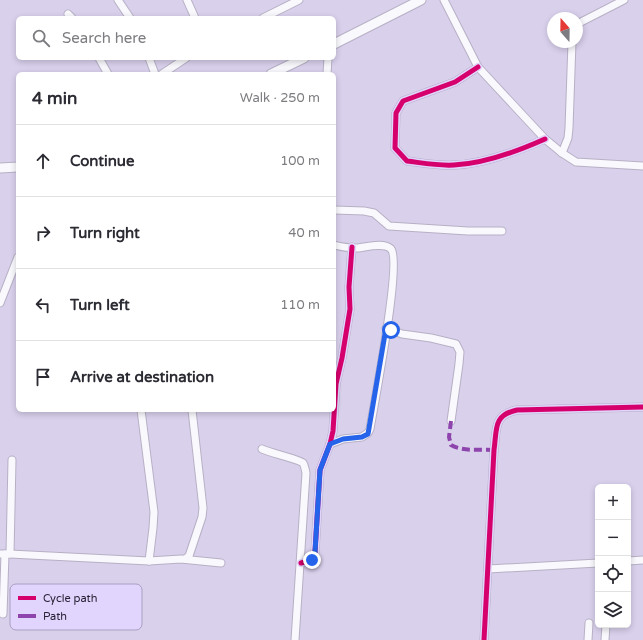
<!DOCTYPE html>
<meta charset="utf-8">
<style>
:root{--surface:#fff;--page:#f2f2f3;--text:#2b2b33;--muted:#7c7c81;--line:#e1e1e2}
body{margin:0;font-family:"Varela Round",sans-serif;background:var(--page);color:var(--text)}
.controls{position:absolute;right:12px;bottom:12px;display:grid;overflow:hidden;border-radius:6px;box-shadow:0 2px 6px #0003}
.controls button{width:36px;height:36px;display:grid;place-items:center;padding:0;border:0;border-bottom:1px solid var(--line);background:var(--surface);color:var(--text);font:20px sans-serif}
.compass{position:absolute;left:547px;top:12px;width:36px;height:36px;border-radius:50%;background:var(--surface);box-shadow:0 2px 6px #0003;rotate:340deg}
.stop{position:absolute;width:12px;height:12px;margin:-9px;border:3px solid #2563eb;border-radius:50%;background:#fff}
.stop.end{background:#2563eb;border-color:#fff;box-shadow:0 1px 4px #0008}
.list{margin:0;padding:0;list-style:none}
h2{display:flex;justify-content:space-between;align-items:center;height:52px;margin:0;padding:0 16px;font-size:17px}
h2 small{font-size:13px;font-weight:400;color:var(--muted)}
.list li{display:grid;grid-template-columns:26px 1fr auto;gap:12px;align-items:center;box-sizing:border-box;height:72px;padding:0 16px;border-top:1px solid var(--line)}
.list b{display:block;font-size:15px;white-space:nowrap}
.list em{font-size:13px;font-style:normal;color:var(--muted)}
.icon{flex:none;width:22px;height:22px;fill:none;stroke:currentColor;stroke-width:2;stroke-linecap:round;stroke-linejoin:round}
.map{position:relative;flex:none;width:643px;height:640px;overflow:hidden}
.search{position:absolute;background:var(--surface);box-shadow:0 2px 6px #0003;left:16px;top:16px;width:320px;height:44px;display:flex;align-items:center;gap:10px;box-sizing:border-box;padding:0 14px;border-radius:6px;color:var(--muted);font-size:15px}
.panel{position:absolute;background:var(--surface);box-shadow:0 2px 6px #0003;left:16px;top:72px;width:320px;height:340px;border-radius:6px}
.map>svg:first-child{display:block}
</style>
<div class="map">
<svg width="643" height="640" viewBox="0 0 643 640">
<rect width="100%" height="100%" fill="#d9d0ec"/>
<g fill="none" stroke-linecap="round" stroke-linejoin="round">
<g stroke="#b7b0c5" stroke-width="9">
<g id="minor">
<path d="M118,0L130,18"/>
<path d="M187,0L195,18"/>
<path d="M444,0L478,67L545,139L562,153L576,162L643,166"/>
<path d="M68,14L72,18"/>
<path d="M263,18L299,0"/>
<path d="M577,26L581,22L624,0"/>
<path d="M99,58L108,74"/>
<path d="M149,58L155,74"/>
<path d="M478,67L455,82L403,101L396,113L395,148L407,161C423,163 438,166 454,165C484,164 518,151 545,139"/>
<path d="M162,74L186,58"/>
<path d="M327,74L328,58"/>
<path d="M562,153L568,138L569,128L572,42"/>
<path d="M334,210L364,211L374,213L389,226L468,231H502"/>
<path d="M0,303L18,257"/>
<path d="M386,328L402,334L431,338L456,344L460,352L459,364L451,421"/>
<path d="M141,410L154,512L153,528L149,561"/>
<path d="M330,444L343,439L362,437L368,433L370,429C374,405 402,261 391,249C384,242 367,247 358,248C351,248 341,247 334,245"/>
<path d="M262,449C270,453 299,459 303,463C305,466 305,469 306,473L295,640"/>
<path d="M0,554H10L149,561L181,559L221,563"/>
<path d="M10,554L12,460"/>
<path d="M185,559L189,556L202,517L203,508L192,410"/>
<path d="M628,561L643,560"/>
<path d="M301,563L312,560L315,552L320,470L330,444L333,431L336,384L342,358L350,309L349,287L352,247"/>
<path d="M488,569L598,563"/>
<path d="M3,614L5,554"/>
<path d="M484,640L494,450C497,429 493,415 517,410L643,407"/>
<path d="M588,640L589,623"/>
<path d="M605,640L606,625"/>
</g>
</g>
<g stroke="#b7b0c5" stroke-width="11">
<g id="tertiary">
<path d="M334,44L421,0"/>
<path d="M271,74L304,58"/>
<path d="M0,168L18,167"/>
</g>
</g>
<use href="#minor" stroke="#f9f8fc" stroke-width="7"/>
<use href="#tertiary" stroke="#f9f8fc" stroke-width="9"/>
<path stroke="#8e44ad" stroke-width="4" stroke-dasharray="8 4" stroke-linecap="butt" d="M451,421L449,437L451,445C463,452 481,449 494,450"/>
<g stroke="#e1d4fd" stroke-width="8">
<g id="cycleway">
<path d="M478,67L455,82L403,101L396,113L395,148L407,161C423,163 438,166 454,165C484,164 518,151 545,139"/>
<path d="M301,563L312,560L315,552L320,470L330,444L333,431L336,384L342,358L350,309L349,287L352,247"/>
<path d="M484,640L494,450C497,429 493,415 517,410L643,407"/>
</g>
</g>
<use href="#cycleway" stroke="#d6006c" stroke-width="5"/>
</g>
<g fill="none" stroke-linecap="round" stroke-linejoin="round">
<path stroke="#2563eb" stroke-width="5" d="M312,560L315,552L320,470L330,444L343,439L362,437L368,434L386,328L391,330"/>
</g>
<rect x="10" y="584" width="132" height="46" rx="6" fill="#e1d4fd" stroke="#aa9fc1" stroke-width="1"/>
<rect x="18" y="596" width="18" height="4" fill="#d6006c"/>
<rect x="18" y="614" width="18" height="4" fill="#8e44ad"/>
<g font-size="11" fill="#292235">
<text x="43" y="602">Cycle path</text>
<text x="43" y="620">Path</text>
</g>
</svg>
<div class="controls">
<button>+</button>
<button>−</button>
<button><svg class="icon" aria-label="locate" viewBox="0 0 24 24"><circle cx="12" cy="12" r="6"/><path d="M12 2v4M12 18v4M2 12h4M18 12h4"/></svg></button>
<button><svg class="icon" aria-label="layers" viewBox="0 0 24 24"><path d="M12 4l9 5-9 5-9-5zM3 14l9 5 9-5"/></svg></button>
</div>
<svg class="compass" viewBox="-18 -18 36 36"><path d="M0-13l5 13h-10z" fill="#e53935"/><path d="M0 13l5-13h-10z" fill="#7c7c81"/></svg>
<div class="stop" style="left:391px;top:330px"></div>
<div class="stop end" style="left:312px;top:560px"></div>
<div class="search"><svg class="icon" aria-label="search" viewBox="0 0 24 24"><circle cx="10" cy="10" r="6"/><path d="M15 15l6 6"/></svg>Search here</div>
<section class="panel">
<h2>4 min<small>Walk · 250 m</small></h2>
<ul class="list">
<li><svg class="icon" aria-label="ahead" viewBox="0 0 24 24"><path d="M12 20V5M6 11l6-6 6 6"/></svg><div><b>Continue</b></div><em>100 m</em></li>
<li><svg class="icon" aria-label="right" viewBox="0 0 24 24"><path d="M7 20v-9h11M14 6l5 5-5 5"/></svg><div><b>Turn right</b></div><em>40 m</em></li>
<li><svg class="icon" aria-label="left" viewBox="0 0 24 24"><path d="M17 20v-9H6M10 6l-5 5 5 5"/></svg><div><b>Turn left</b></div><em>110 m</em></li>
<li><svg class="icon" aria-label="arrive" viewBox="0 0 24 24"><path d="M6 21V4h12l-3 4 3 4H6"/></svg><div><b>Arrive at destination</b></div></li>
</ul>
</section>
</div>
